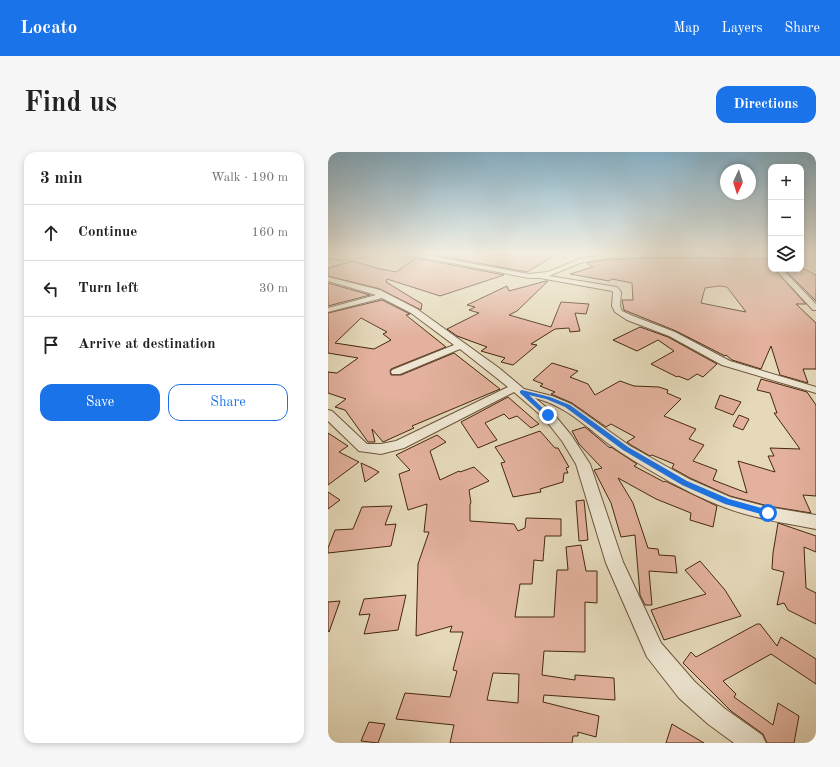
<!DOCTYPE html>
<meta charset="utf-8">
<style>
:root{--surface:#fff;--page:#f6f6f6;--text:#222;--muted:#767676;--line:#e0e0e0;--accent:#1a73e8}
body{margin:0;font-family:"Old Standard TT",serif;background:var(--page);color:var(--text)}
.controls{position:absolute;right:12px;top:12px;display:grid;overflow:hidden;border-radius:8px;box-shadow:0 2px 6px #0003}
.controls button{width:36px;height:36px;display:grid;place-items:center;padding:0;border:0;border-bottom:1px solid var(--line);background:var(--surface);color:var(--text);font:20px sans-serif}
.compass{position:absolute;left:392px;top:12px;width:36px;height:36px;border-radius:50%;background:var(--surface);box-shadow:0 2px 6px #0003;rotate:184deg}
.stop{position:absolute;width:12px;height:12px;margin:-9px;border:3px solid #1a73e8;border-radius:50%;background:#fff}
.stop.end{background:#1a73e8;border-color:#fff;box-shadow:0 1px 4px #0008}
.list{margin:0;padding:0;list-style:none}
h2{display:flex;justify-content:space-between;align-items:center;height:52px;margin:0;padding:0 16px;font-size:17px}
h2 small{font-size:13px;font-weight:400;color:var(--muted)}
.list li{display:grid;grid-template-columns:26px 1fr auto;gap:12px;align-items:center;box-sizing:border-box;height:56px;padding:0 16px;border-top:1px solid var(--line)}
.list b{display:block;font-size:15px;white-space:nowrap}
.list em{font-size:13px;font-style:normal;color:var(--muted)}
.actions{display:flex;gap:8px;padding:12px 16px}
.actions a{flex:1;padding:9px 0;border:1px solid var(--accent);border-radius:12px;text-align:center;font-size:14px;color:var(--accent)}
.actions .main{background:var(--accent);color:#fff}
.icon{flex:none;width:22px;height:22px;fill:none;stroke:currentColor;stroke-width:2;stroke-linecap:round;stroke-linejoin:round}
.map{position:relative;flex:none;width:488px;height:591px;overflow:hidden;border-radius:12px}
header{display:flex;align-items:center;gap:24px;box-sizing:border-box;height:56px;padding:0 20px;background:var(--accent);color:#fff}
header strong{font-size:19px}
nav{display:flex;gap:22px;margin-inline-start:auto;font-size:14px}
.intro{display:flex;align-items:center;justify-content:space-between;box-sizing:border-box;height:96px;padding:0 24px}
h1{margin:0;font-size:28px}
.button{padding:10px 18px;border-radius:12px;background:var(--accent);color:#fff;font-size:14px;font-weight:700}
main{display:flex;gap:24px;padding:0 24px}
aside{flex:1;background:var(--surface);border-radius:12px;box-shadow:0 2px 6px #0003}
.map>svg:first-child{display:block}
</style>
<header>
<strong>Locato</strong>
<nav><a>Map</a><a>Layers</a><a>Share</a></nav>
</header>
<div class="intro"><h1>Find us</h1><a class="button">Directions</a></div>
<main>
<aside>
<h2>3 min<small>Walk · 190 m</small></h2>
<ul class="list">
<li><svg class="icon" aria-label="ahead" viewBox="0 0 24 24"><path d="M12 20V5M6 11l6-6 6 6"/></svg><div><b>Continue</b></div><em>160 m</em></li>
<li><svg class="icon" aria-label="left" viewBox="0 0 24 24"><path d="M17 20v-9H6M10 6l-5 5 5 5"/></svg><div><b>Turn left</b></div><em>30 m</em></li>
<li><svg class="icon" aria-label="arrive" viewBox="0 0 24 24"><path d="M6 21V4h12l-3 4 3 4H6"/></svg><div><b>Arrive at destination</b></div></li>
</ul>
<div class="actions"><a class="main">Save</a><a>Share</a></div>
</aside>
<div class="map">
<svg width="488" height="591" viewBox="0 0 488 591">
<rect width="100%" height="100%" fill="#e5d9ba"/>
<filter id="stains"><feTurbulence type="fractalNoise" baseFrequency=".005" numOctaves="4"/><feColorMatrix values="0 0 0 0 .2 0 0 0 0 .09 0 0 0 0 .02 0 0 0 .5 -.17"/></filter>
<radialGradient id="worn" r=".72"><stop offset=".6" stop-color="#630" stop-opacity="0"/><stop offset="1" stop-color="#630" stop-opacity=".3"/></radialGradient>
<g fill="#e3b19d" stroke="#45280f" fill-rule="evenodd">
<path d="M101,102H229L199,120Z"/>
<path d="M88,106L176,123L112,144L59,127L58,130L94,152L93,158L52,137L0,124V116L25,109L48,116L68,120Z"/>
<path d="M326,106L443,107V117H446L478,152H468L488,171V217H475L480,231L452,223L443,194L433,217L404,208L398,203L397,204L348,179L296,158L294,148H305L304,131L284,127L281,129L242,122L265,115L259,111L278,108ZM391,134L399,135L418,160L373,151L377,136Z"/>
<path d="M456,117H476L488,123V149Z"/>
<path d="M218,129H220L189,159L181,163L223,175L233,150L261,152L258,162L247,161L252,179L242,180L241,176L227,177L203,192L209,193L185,213L173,210L177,206L153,199L159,195L129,184L119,177L151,161L141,158L147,155L139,153L179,134L181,139Z"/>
<path d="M0,131L42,143L0,154Z"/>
<path d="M54,148L82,162L78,163L118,195L63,217L62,219L63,223H73L126,201L172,237L84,274L86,276L55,290L44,277L47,290H40L17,258L7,255L18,247L0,241V220L9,221L30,206L0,201V161ZM33,166L59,180L55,182L63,188L46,197L7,191Z"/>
<path d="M312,175L340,185L389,212L375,225L369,222L360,228L350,224L349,225L323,212L346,199L330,188L309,199L285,188Z"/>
<path d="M224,211L250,219L242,225L260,232L267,243L292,229L306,234L331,235L340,238L339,241L353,247L336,264L368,277L361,287L376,293L365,309L389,318L385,328L419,341L410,309L447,320L440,304H446L442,296L472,297L446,261H449L442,241L429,238L433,227L479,240L488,253V344L475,343L483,361L440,354L402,344L362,326L344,316L346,312L324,303L322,304L303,293L299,290L307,285L283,272L278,275L244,251L223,242L227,240L212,234L215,232L205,228Z"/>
<path d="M392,243L413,250L405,263L387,256Z"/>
<path d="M180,245L211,272L203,276L189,264L181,267L176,262L157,271L169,288L150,296L133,270Z"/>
<path d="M411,263L421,267L415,278L405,274Z"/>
<path d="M257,275L282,296L283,295L309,312L306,314L336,330L337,329L389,354L385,375L362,368L363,361L328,347L290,326L305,351L320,396L330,397L331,403L347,404L349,421L321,419L324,453H317L312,443L307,383L293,385L283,351L266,318L274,316L251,292L244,279Z"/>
<path d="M212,279L227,296H230L241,315L238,316L240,321H236L235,330L212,337L213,340L185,345L173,311L177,310L167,295Z"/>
<path d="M0,281L20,294L11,300L31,310L0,333Z"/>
<path d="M109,283L118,290L102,299L112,328L131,319L132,320L146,315L161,329L141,338L143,351L142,352V369L186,372L190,379L197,376L198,366L233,367V384H217L215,409L206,408L204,432H192L187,465H226L229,418H240L238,395L253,393L258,419H269V451L257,450V500L216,499L214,523L247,528V523L286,526L287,548L216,543L215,550L271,564L268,585L250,580V584H245L244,591H122L126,573L68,567L77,541L122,545L129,519L125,518L135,480H122L124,474L88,484L90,412L101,380H96L99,352L80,358L71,322L82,318L68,303ZM165,521L191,522L190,551L159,548Z"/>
<path d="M33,311L44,316L51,320L37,330Z"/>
<path d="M0,340L12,348L0,357Z"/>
<path d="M256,348L260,388L251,389L248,349Z"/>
<path d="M64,354L57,373L68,372L63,394L0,401V396L7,378L25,377L34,355Z"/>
<path d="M450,371L488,384V400L476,395L478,436L488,441V472L460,458L456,451L449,453L456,420L444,417L445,401Z"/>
<path d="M372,409L397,438L413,464L336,488L323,458L378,442L357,418Z"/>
<path d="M78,443L70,478L36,482L42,462L31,463L36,447Z"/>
<path d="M12,449L1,480L0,479V450Z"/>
<path d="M429,472H432L449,494L453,485L488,507V532L443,502L395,529L408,542L406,545L445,573L450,551L471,564L466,591H439L435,582L403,559L355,511L363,500L368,505Z"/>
<path d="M41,570L57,572L50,591L33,589Z"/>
<path d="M344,572L376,591H338Z"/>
</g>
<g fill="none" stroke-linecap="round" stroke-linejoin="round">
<g stroke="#6d543a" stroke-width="2">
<g id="minor">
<path d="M0,102L16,104L53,102L16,108L0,106Z"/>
<path d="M77,102H91L201,122L220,120L252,107L278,103L443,102V106L326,105L278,106L252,111L221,124L289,135L293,140L292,154L294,159L305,164L347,180L402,209L488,235V241L394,213L341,184L299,168L287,160L284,154L285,140L284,139L212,126H201Z"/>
<path d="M447,117H454L488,152V158H485Z"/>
<path d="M0,125L52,138L89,157L171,216L196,237L224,244L243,252L302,294L361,327L402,345L440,355L488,363V377C457,371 423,366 393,354C358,340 325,321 294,301C264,282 243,255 207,246L224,260L243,283L262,312L295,410L333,491L367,530L396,556L434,583L438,591H406L380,572L351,546L319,505L278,411L248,312L234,289L216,266L186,240L76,296L53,302L31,299L0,269V258L4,259L39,292H53L68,289L180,235L132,197L72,222H64L63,220L64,218L126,193L83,161L54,146L0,160V156L48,143L0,129Z"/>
</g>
</g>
<use href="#minor" fill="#eee6d2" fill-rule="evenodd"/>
</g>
<linearGradient id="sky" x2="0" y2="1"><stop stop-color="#87b6d0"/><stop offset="0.55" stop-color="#f3eee0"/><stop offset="1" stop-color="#f3eee0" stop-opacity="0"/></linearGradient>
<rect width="488" height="185" fill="url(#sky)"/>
<path fill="#1a73e8" d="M194,238L222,245L242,253L300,295L359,329L401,347L440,358L444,361L440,364L397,352L354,333L295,298L237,255L218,247L201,243L222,263L217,264L192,241V239Z"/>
<rect width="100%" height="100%" filter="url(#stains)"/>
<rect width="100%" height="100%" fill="url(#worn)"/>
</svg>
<div class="controls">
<button>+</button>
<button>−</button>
<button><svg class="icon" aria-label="layers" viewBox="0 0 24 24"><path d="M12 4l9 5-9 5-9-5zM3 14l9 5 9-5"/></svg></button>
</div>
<svg class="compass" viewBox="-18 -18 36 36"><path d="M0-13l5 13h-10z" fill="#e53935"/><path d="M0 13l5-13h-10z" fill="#767676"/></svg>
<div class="stop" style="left:440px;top:361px"></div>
<div class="stop end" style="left:220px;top:263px"></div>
</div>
</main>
